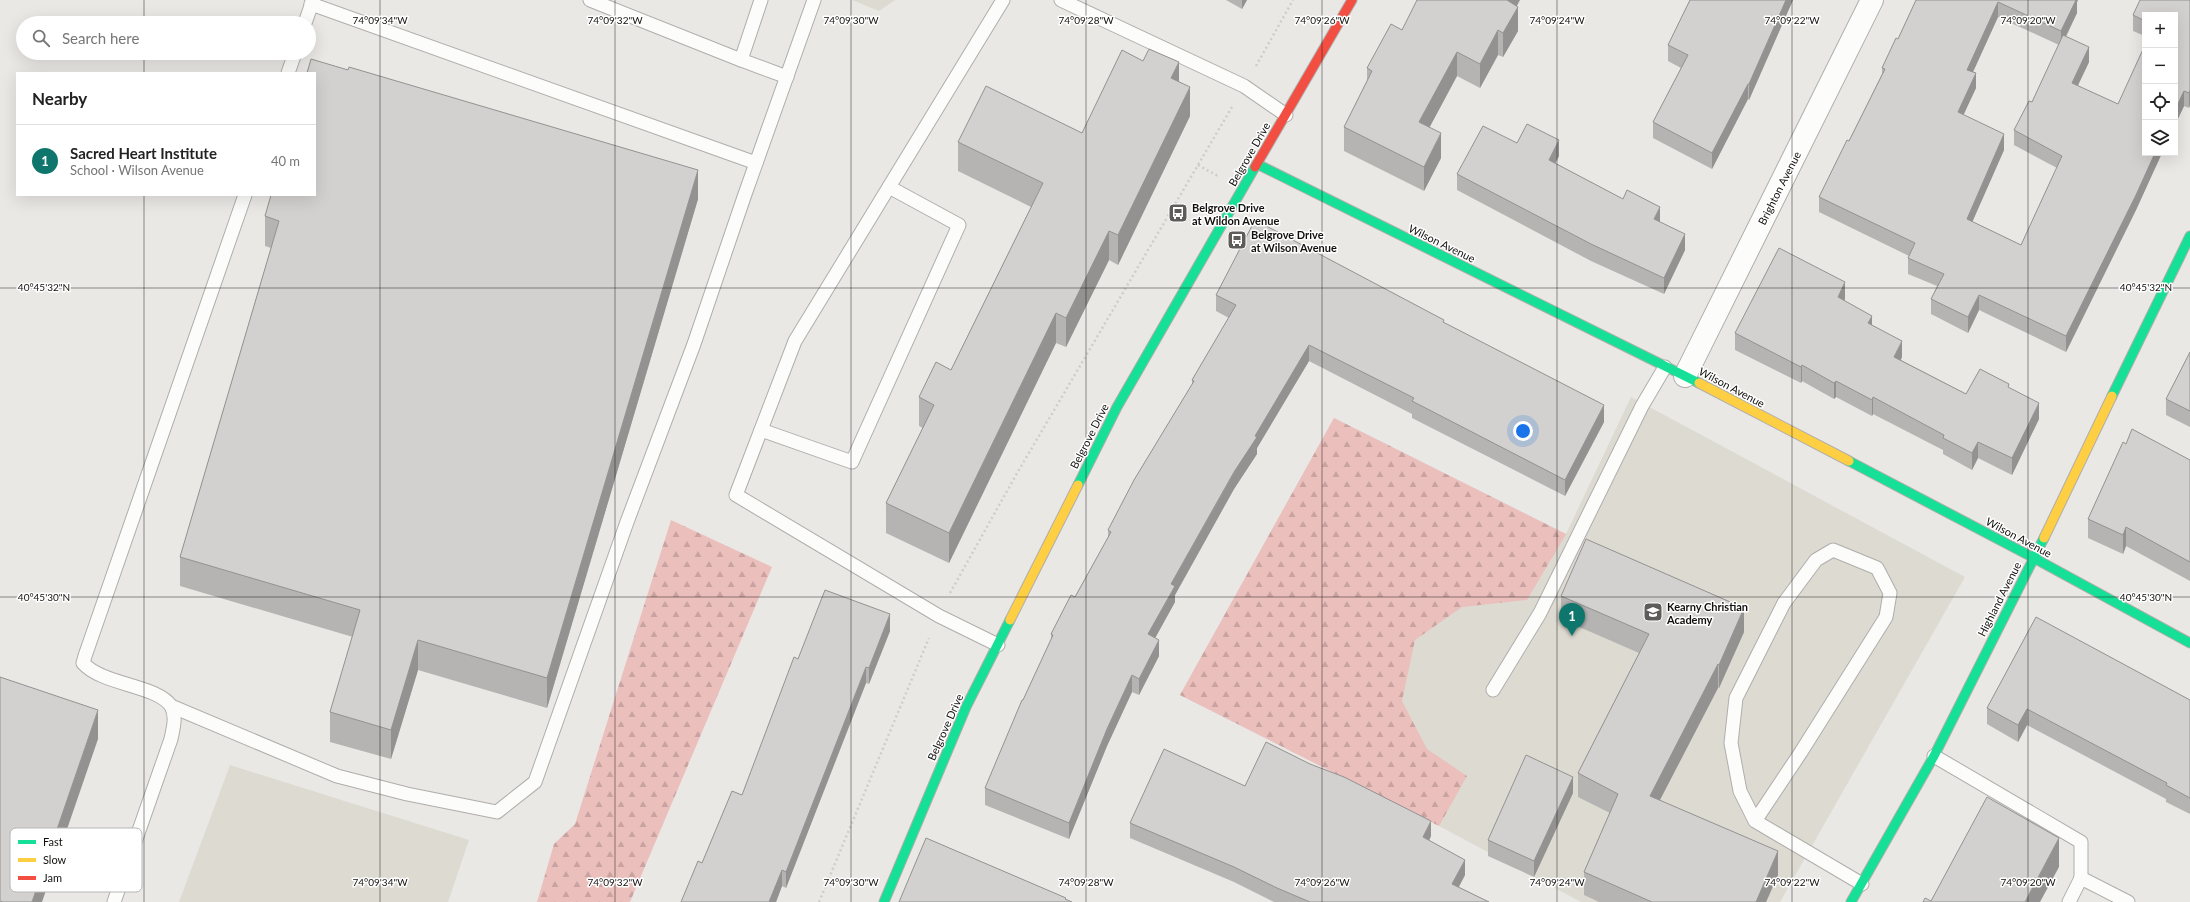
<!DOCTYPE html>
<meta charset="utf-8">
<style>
:root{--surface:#fff;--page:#f6f6f6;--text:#222;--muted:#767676;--line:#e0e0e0;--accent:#0f766e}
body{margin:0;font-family:Lato,sans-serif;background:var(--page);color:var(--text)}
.controls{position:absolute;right:12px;top:12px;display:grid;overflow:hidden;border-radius:0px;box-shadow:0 4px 16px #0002}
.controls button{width:36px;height:36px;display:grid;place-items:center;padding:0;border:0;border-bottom:1px solid var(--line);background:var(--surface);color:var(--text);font:20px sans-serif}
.you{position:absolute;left:1523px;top:431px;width:14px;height:14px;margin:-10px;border:3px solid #fff;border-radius:50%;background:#1a73e8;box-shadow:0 0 0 6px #1a73e833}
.badge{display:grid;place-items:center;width:26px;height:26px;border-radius:50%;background:var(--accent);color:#fff;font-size:13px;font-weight:700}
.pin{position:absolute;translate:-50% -33px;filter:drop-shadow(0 1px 2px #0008)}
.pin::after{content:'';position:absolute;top:21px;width:14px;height:12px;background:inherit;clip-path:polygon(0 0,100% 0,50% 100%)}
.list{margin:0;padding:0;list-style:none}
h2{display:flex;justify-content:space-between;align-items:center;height:52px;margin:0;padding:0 16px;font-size:17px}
h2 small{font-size:13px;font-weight:400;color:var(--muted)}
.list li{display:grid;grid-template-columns:26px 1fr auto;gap:12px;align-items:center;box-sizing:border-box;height:72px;padding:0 16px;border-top:1px solid var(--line)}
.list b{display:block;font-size:15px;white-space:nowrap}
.list p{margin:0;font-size:13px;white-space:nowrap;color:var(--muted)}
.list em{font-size:13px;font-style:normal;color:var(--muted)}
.icon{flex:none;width:22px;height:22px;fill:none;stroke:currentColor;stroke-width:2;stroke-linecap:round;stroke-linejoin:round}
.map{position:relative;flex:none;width:2190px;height:902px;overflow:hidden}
.search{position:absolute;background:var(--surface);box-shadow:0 4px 16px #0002;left:16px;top:16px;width:300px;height:44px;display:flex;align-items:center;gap:10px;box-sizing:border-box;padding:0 14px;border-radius:22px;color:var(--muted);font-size:15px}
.panel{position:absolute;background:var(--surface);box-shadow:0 4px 16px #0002;left:16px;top:72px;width:300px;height:124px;border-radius:0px}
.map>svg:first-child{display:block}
</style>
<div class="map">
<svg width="2190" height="902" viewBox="0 0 2190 902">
<defs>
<pattern id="forest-firs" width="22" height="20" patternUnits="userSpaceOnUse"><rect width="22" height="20" fill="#ebbfbc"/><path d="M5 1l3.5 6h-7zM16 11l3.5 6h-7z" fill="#c8a3a0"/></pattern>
</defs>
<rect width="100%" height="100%" fill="#eae8e5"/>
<g fill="#dddad1">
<path d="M852,0H895L879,11Z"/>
<path d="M1631,397L1965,577L1780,902H1581L1439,826L1180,695L1334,418L1566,534Z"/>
<path d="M230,765L469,840L448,902H179Z"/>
</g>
<g fill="url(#forest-firs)">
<path d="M1334,418L1566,534L1527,600L1462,607L1415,640L1402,701L1427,749L1467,776L1439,826L1180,695Z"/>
<path d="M671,520L772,567L630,902H537L554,844L575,824Z"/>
</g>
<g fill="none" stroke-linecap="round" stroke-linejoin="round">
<g stroke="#afaeac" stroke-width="15">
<g id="lane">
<path d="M590,0L741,60L761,0"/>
<path d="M1061,0L1244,86L1286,115"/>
<path d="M311,4L756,163"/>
<path d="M305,23L313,0"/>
<path d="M741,60L787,77"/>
<path d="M288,73L295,53"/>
<path d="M761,430L852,462L959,225L889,187"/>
<path d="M998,645L939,616L736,495L795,341L1003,0"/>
<path d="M1493,690L1540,613L1642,406L1665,367"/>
<path d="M171,706L337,776L407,794L497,812L535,782L627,522L694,344L744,197L814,0"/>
<path d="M1934,756L2081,842V878L2128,902"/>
<path d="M1755,821L1801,752L1886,617L1890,593L1877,568L1833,550L1816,560L1784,603L1736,698L1731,743L1740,791L1755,821L1862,884"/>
<path d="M114,902L171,739C173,729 177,716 171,706C157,685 102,685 83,663L85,656L245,195"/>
<path d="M2069,902L2081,878"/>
</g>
</g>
<g stroke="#afaeac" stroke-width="24">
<path id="street" d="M1685,376L1872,0"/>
</g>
<g stroke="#afaeac" stroke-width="11">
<g id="fast">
<path d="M1257,164L1699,383"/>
<path d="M2112,396L2190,236"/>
<path d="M1849,461L2034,558L2190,643"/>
<path d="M1078,485L1117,407L1255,167"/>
<path d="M884,902L966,707L1010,620"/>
<path d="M1851,902L1934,756L2044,538"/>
</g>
</g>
<g stroke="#afaeac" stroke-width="11">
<g id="slow">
<path d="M1699,383L1849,461"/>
<path d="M2044,538L2112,396"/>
<path d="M1010,620L1078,485"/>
</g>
</g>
<g stroke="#afaeac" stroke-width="11">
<path id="jam" d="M1255,167L1352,0"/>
</g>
<g stroke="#cdcdcc" stroke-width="2.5" stroke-dasharray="2 3" stroke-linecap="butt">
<path d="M1256,66L1293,0"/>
<path d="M1198,165L1218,176"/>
<path d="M950,593L1016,475L1232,107"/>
<path d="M819,902L929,638"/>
</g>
<use href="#lane" stroke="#fcfcfb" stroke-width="13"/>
<use href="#street" stroke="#fcfcfb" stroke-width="22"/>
<use href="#fast" stroke="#16e098" stroke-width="9"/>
<use href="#slow" stroke="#ffcf43" stroke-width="9"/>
<use href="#jam" stroke="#f24e42" stroke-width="9"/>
</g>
<g fill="#b5b4b2" fill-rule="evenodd">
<path d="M1226,0H1247L1242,9Z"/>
<path d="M1690,0H1793L1749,100L1748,99L1712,169L1653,138V122L1681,68L1668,61V45Z"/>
<path d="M1916,0H2078L2077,2V13L2066,37L2089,62L2078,85L2145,153H2162L2136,210L2066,352L1979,310L1968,333L1931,314V299L1937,286L1908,274V258L1909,256L1819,212V197L1849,141L1882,74V68L1898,39ZM1998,17L2059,45L2032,102L2014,130V145L2057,168L2021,245L1972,222L2004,150L1963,114L1976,88L1973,72Z"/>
<path d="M2190,0V105L2189,108L2184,106L2175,125V15H2145V36L2133,31V15Z"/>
<path d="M1516,6L1518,31L1503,57L1498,55L1480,88L1457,76L1429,128L1441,158L1424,191L1344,151V127L1367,81V68L1402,30Z"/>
<path d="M1179,81L1190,116L1118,265L1109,260L1066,347L1056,343L949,563L886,533V503L923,428L919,426V397L951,370L1031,207L958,171V142L1082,133Z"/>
<path d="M1517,143L1559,156L1555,163L1660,222L1685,250L1664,294L1591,261L1457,190V174Z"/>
<path d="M698,199L547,708L418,670L391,759L330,742V712L353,637L180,586V557L271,248L265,246V216Z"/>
<path d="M1216,295L1444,323L1604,422L1565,496L1412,418V414L1309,361L1257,448V454L1234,489L1175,595V602L1155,638L1159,656L1139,695L1132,692L1107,746L1069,839L985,805V788L1051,641V634L1075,597L1108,538V530L1192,385V380L1229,318L1216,311Z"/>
<path d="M1845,299L1844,301L1872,325L1902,357L1901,360L1966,394L2009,388L2039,419L2012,475L1978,458L1972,470L1943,454V450L1873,414L1872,416L1836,397L1834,399L1802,381L1801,383L1735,350V333Z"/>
<path d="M2190,352V427L2166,415V399Z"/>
<path d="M2126,444L2190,460V581L2126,546L2123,554L2088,538V519Z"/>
<path d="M1561,596L1744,632L1719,688H1718L1660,800L1778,875L1766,902H1599L1584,895V872L1610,813L1578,797V773L1639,653L1561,619Z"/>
<path d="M890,631L869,684L866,683L786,888L782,886L776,902H681L702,863L742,795L798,659Z"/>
<path d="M2190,700V814L2166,802V799L2027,725L2018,742L1987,724V708Z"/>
<path d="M1573,793L1534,877L1488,856V840Z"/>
<path d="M1130,823L1431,836L1429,841L1465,875L1459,887L1489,902H1274L1234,882L1130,838Z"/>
</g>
<g fill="#939291">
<path d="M1242,0H1247L1242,9Z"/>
<path d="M1507,0H1520L1507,25Z"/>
<path d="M1786,0H1793L1749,100V84Z"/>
<path d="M2073,0H2078L2077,2V13L2061,46V31Z"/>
<path d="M1998,2V17L1967,85V70Z"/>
<path d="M1518,7V31L1503,57V33Z"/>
<path d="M1498,30V55L1480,88V64Z"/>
<path d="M2089,47V62L2072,98V83Z"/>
<path d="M1457,52V76L1419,147V122Z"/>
<path d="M1179,62V92L1171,78Z"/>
<path d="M1976,73V88L1958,127V112Z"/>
<path d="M1748,84V99L1712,169V153Z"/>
<path d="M1190,87V116L1118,265V235Z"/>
<path d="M2190,90V105L2189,108V93Z"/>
<path d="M2184,91V106L2175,125V110Z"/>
<path d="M1441,133V158L1424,191V167Z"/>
<path d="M2004,134V150L1967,234V219Z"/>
<path d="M1559,140V156L1549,176V160Z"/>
<path d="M2155,153H2162L2136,210L2066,352V336Z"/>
<path d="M698,170V199L547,708V678Z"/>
<path d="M1660,207V223L1654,219Z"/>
<path d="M1109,231V260L1066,347V318Z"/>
<path d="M1685,234V250L1664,294V278Z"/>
<path d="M1845,282V299L1838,313V297Z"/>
<path d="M1979,295V310L1968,333V317Z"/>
<path d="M1056,313V343L949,563V533Z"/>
<path d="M1872,316V332L1868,323Z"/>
<path d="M1902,341V357L1894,373V357Z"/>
<path d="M1309,345V361L1257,448V454L1234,489L1175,595V602L1148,651V634L1171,584L1255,436Z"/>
<path d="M1802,365V381L1801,383V367Z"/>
<path d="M1836,381V397L1834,399V383Z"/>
<path d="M1873,397V414L1872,416V400Z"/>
<path d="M2039,403V419L2012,475V458Z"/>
<path d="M1604,405V422L1565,496V480Z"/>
<path d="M1978,442V458L1972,470V453Z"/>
<path d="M2126,527V546L2123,554V535Z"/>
<path d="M1744,608V632L1719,688V665Z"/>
<path d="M890,614V631L869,684V668Z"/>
<path d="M418,640V670L391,759V730Z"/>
<path d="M1159,640V656L1139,695V679Z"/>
<path d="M1718,664V688L1650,819V796Z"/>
<path d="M866,667V683L786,888V872Z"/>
<path d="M1132,675V692L1107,746L1069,839V823L1107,729Z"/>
<path d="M2027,709V725L2018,742V725Z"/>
<path d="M98,710V739L42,902H32Z"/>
<path d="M1573,777V793L1534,877V861Z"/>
<path d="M1431,821V836L1423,853V837Z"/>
<path d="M2059,838V867L2040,902H2025Z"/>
<path d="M1778,851V875L1766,902H1756Z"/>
<path d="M1465,860V875L1452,899V884Z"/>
<path d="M782,870V886L776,902H769Z"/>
</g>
<g fill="#d2d1cf" stroke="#939291">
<path d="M1417,0H1507L1518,7L1503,33L1498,30L1480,64L1457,52L1419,122L1441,133L1424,167L1344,127L1372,71L1367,68L1391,24L1402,30Z"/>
<path d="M1690,0H1786L1749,84H1748L1712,153L1653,122L1688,55L1668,45Z"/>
<path d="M1916,0H2076L2061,31L1998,2L1967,70L1976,73L1958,112L2004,134L1967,219L2021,245L2062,156L2014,130L2029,101L2032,102L2063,35L2089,47L2072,83L2118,104L2145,45V153H2155L2136,195L2066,336L1979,295L1968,317L1931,299L1944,274L1908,258L1915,243L1819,197L1847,140L1849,141L1885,69L1882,68L1896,38L1898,39Z"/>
<path d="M2140,0H2190V90L2189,93L2184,91L2175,110V15H2145V21L2133,15Z"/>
<path d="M1149,49L1179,62L1171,78L1190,87L1118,235L1109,231L1066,318L1056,313L949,533L886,503L934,405L919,397L936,362L951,370L1043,183L958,142L986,86L1082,133L1122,50L1143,61Z"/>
<path d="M311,59L348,70L349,67L698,170L547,678L418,640L391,730L330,712L360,610L180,557L279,221L265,216L271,195H315V73H307Z"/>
<path d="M1527,124L1559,140L1549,160L1623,199L1627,190L1660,207L1654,219L1685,234L1664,278L1591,244L1457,174L1483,126L1517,143Z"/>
<path d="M1255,220L1444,320L1443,322L1604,405L1565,480L1412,401L1414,398L1309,345L1255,436L1257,437L1234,472L1171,584L1175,586L1148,634L1159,640L1139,679L1132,675L1107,729L1069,823L985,788L1022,700H1023L1053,635L1051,634L1071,595L1075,597L1111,532L1108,530L1134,480L1194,381L1192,380L1236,305L1216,295Z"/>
<path d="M1779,248L1845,282L1838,297L1872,316L1868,323L1902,341L1894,357L1966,394L1980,369L2009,384L2008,387L2039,403L2012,458L1978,442L1972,453L1943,438L1944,435L1873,397L1872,400L1836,381L1834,383L1802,365L1801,367L1735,333Z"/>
<path d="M2190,352V411L2166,399Z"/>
<path d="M2132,429L2190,460V562L2126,527L2123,535L2088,519L2123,442L2126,444Z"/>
<path d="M1586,539L1744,608L1719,665L1718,664L1650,796L1778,851L1756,902H1652L1584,872L1618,794L1578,773L1649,634L1561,596Z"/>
<path d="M825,590L890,614L869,668L866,667L786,872L782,870L769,902H681L698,861L702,863L732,791L742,795L794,657L798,659Z"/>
<path d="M2036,617L2190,700V798L2166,785L2167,783L2027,709L2018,725L1987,708Z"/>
<path d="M0,677L98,710L32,902H3L0,901Z"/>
<path d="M1266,742L1310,764L1344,777L1431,821L1423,837L1465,860L1452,884L1489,902H1310L1277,888L1234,867L1130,823L1164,749L1245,786Z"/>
<path d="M1526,755L1573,777L1534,861L1488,840Z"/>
<path d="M1987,797L2059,838L2025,902H1923L1925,898L1931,901Z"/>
<path d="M926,838L1066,898L1065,899L1072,902H899Z"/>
</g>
<path fill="none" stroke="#11100e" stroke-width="1" stroke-opacity="0.45" d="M144,0V23M380,0V902M615,0V902M851,0V902M1086,0V902M1322,0V902M1557,0V902M1792,0V902M2028,0V902M144,53V73M144,195V902M0,288H2190M0,597H2190"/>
<defs>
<g id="bus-square" transform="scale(1)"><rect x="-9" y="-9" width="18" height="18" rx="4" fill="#5d5c59" stroke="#fff"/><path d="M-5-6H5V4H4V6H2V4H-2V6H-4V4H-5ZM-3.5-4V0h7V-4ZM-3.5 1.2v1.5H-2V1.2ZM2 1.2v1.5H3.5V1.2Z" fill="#fff"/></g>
<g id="school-square" transform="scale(1)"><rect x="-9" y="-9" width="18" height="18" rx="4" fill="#5d5c59" stroke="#fff"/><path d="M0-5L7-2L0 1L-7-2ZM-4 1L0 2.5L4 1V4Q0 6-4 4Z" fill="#fff"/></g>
</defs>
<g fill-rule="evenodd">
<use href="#bus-square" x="1178" y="213"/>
<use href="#bus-square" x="1237" y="240"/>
<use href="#school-square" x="1653" y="612"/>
</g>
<g text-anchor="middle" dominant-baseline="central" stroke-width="3" stroke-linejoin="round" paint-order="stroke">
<g font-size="11" fill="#11100e" stroke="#fff">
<text transform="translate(1249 154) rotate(-60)">Belgrove Drive</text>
<text transform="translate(1779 188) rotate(-63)">Brighton Avenue</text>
<text transform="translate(1442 243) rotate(26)">Wilson Avenue</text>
<text transform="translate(1732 387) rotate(28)">Wilson Avenue</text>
<text transform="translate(1089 436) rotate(-63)">Belgrove Drive</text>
<text transform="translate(2019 537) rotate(28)">Wilson Avenue</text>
<text transform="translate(1999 599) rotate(-63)">Highland Avenue</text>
<text transform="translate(945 727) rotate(-66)">Belgrove Drive</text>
</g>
<g font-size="11" font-weight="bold" fill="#11100e" stroke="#fff" text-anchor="start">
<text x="1192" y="207">Belgrove Drive<tspan x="1192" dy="13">at Wildon Avenue</tspan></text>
<text x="1251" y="234">Belgrove Drive<tspan x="1251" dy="13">at Wilson Avenue</tspan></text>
<text x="1667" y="606">Kearny Christian<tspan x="1667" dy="13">Academy</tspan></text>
</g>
</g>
<rect x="10" y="828" width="132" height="64" rx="6" fill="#fff" stroke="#b8b7b7" stroke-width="1"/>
<rect x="18" y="840" width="18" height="4" fill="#16e098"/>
<rect x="18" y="858" width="18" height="4" fill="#ffcf43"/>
<rect x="18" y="876" width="18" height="4" fill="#f24e42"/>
<g font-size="11" fill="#11100e">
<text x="43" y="846">Fast</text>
<text x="43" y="864">Slow</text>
<text x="43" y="882">Jam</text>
</g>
<g font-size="10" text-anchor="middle" fill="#11100e" stroke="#fff" stroke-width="3" stroke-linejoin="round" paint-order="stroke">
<text x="380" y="24">74°09'34"W</text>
<text x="615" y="24">74°09'32"W</text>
<text x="851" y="24">74°09'30"W</text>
<text x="1086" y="24">74°09'28"W</text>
<text x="1322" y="24">74°09'26"W</text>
<text x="1557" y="24">74°09'24"W</text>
<text x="1792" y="24">74°09'22"W</text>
<text x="2028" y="24">74°09'20"W</text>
<text x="44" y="291">40°45'32"N</text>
<text x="2146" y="291">40°45'32"N</text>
<text x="44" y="601">40°45'30"N</text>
<text x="2146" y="601">40°45'30"N</text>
<text x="380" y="886">74°09'34"W</text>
<text x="615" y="886">74°09'32"W</text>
<text x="851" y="886">74°09'30"W</text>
<text x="1086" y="886">74°09'28"W</text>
<text x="1322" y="886">74°09'26"W</text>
<text x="1557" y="886">74°09'24"W</text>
<text x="1792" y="886">74°09'22"W</text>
<text x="2028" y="886">74°09'20"W</text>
</g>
</svg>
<div class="controls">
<button>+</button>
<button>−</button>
<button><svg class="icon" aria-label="locate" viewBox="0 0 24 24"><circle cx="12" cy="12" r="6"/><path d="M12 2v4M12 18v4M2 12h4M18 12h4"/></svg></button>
<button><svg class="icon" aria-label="layers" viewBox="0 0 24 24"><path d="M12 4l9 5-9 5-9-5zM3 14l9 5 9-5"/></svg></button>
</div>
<div class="you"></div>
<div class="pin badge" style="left:1572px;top:636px">1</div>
<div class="search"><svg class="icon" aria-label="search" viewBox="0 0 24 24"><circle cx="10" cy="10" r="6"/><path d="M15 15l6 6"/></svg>Search here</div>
<section class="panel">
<h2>Nearby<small></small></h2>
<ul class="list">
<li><span class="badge">1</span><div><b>Sacred Heart Institute</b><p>School · Wilson Avenue</p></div><em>40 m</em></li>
</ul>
</section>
</div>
